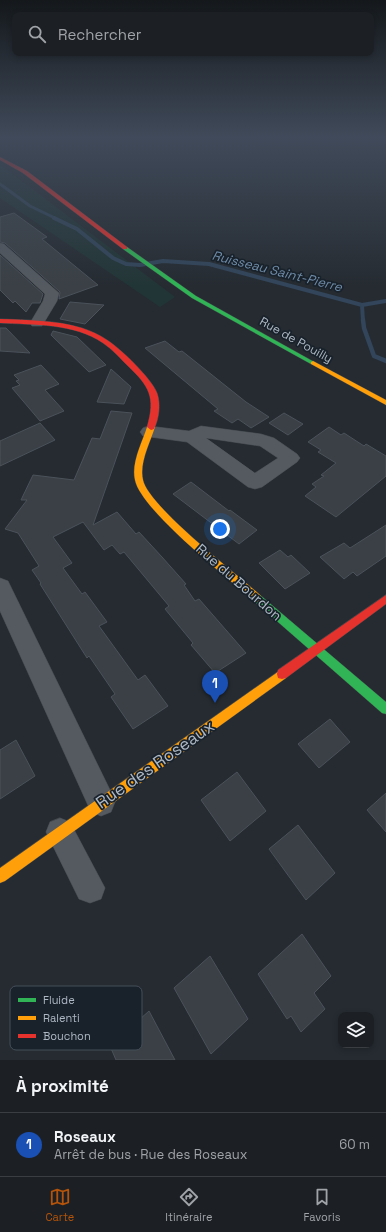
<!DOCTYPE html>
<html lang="fr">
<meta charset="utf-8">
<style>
:root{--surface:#1c2025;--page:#292d32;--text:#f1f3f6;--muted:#a0a3a7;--line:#3a3e42;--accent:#b45309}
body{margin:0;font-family:"Space Grotesk",sans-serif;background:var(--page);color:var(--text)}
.controls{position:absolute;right:12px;bottom:12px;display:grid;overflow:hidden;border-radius:8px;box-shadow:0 2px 6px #0003}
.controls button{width:36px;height:36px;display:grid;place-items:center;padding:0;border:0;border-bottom:1px solid var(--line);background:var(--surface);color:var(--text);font:20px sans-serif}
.you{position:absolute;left:220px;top:529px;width:14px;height:14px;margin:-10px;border:3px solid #fff;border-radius:50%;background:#1a73e8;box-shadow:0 0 0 6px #1a73e833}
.badge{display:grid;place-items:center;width:26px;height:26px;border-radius:50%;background:var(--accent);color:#fff;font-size:13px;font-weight:700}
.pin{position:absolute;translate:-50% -33px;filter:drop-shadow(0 1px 2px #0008)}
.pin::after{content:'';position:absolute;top:21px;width:14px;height:12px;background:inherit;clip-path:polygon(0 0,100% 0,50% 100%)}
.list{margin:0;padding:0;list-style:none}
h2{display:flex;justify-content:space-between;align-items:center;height:52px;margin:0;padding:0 16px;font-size:17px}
h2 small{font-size:13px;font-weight:400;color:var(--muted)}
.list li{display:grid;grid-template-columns:26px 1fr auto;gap:12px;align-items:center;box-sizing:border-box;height:64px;padding:0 16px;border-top:1px solid var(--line)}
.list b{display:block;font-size:15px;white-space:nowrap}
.list p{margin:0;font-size:13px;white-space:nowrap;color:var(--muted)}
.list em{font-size:13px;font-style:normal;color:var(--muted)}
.icon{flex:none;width:22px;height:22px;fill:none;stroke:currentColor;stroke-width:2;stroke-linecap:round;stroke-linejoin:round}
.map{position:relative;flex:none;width:386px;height:1060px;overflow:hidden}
.search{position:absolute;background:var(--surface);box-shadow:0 2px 6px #0003;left:12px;right:12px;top:12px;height:44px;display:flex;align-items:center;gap:10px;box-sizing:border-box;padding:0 14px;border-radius:8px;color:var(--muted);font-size:15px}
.sheet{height:116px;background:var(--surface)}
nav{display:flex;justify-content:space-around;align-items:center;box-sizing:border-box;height:56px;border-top:1px solid var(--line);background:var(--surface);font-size:11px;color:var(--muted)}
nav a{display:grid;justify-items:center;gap:2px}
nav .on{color:var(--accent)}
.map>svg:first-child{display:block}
</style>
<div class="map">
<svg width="386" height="1060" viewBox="0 0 386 1060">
<rect width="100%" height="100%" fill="#252b31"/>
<path fill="#223536" d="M0,165L2,166L175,297L160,307L0,198Z"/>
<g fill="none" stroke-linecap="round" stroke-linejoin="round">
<path stroke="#32455a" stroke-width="3" d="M0,184L30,206L57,219"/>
<g stroke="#32455a" stroke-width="4">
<path d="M54,218L77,229L113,258L126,264L140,265L163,261L209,264L362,305L363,321"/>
<path d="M362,305L386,301"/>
</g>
<path stroke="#32455a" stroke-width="4.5" d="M363,320L364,328L374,356L386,361"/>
</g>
<g fill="#3a4045" stroke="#4c525a">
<path d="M14,213L47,237L42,239L98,285L59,299L60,292L5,243L0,242V217Z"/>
<path d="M0,255L43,294L40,303H32L26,312L15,301L13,303L0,290Z"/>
<path d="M70,302L104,305L85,324L60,319Z"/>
<path d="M0,328H6L30,353L0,351Z"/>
<path d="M53,331L77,337L106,365L89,372L51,335Z"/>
<path d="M165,341L179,352L182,351L246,402L269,417L251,428L238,419L232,423L214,411L218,409L145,348Z"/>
<path d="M41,365L59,384L45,390L64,411L40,421L12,388L20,385L16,381L19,380L14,375Z"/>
<path d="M111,369L131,387L124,404L97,402Z"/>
<path d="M111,411L132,413L93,525L117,512L136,534L139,532L162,557L186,584L184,585L195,601L199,599L246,653L215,673L191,645L193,643L165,609L169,606L124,552L120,554L112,545L104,550L83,522L53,537L72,563L63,568L82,594L85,592L107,622L99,626L138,680L145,675L168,706L133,729L111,697L115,694L89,656L87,658L40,584L41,583L32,570L39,566L18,533L5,529L27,500H21L33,475L74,480L92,438L100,439Z"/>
<path d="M284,413L303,424L288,435L269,423Z"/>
<path d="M40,423L55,440L0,466V441Z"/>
<path d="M329,427L341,435L344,433L364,446L366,444L386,456V476L336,517L305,496L316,487L312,484L324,476L321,475L336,463L318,452L321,450L308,442Z"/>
<path d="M191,482L229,511L230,510L257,530L239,544L173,494Z"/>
<path d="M386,525V556L357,576L353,572L344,579L320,557L344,543L350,548Z"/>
<path d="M280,550L288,557L291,555L310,573L285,589L259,563Z"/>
<path d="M330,719L350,742L319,768L298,744Z"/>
<path d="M16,740L35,776L0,799V750Z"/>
<path d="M237,772L266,811L230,841L201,800Z"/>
<path d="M386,793V832L367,810Z"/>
<path d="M298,825L335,873L306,900L269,849Z"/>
<path d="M302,934L331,976L314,993L325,1009L301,1032L291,1016L287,1019L258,974Z"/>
<path d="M210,956L248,1019L211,1054L174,988Z"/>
<path d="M149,1011L175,1060H116L110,1046Z"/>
</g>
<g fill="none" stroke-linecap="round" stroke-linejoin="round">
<g stroke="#42474c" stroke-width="1">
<g id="street">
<path d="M0,243L4,244L59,293L57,301L42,326H32L30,323L43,301L45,294L0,253Z"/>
<path d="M149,426L189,431L201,426L261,434L274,438L297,454L300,458L297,462L262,487L255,489L248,487L187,442L143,436L140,432L143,428ZM206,438L260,446L278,458L255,473Z"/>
<path d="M0,578L8,581L111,792L115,802L111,812L101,816L91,812L0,611Z"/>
<path d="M60,818L70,822L105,888L101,899L90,903L79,899L46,832L50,822Z"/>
</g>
</g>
<g stroke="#42474c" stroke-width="1">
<g id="fast">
<path d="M123,247H127L196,296L316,363L315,364H311L192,298L123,249Z"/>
<path d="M257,594L260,595L386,702V714L382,713L254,601L252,598L254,595Z"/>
</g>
</g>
<g stroke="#42474c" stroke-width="1">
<g id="slow">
<path d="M313,361L386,400V405L311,364V362Z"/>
<path d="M151,424L155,427C150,443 139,463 143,480C149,507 237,574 260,595L262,598L260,601L257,602L254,601C228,578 141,510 135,480C131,463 142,443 147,427Z"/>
<path d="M282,669L286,670L287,674L286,678L5,881L0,883V868Z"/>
</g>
</g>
<g stroke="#42474c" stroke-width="1">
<g id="jam">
<path d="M0,157L27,171L127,247V249H123L23,173L0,160Z"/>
<path d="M0,319C28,320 55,320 82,328C91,331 100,335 107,340C120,348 152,379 157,393C161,404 159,419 154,429L151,430L147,427C156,397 149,386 128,366C120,358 112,349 103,343C74,323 34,325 0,323Z"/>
<path d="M386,595V604L286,678L282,679L278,678L277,674L278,670Z"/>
</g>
</g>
<use href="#street" fill="#545a60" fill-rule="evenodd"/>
<use href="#fast" fill="#30b455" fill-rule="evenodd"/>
<use href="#slow" fill="#ff9f0a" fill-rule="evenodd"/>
<use href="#jam" fill="#e5322d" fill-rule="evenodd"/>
</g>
<linearGradient id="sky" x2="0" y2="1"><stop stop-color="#14181b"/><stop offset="0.48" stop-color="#404a5a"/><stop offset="1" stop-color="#404a5a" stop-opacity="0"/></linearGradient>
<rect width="386" height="286" fill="url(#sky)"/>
<g text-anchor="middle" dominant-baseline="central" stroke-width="3.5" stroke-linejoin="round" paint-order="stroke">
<g font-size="12" fill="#adb8c4" stroke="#19222b">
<text transform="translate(296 340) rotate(29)">Rue de Pouilly</text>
</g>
<g font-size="13" font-style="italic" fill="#6e8ba8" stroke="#19222b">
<text transform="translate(277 271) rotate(14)">Ruisseau Saint-Pierre</text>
</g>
<g font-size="14" fill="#adb8c4" stroke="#19222b">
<text transform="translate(239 582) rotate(41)">Rue du Bourdon</text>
</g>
<g font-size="17" fill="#adb8c4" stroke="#19222b">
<text transform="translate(155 764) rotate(-35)">Rue des Roseaux</text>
</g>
</g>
<rect x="10" y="986" width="132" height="64" rx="6" fill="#19222b" stroke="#454f59" stroke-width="1"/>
<rect x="18" y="998" width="18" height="4" fill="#30b455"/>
<rect x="18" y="1016" width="18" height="4" fill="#ff9f0a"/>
<rect x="18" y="1034" width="18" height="4" fill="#e5322d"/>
<g font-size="11" fill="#adb8c4">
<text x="43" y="1004">Fluide</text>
<text x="43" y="1022">Ralenti</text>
<text x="43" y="1040">Bouchon</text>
</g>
</svg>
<div class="controls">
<button><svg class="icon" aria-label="layers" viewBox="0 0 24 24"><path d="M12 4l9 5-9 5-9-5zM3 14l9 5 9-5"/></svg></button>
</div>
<div class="you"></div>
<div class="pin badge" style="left:215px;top:703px;background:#1a4fb4">1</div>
<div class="search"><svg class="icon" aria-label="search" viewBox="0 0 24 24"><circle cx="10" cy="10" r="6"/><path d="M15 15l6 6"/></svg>Rechercher</div>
</div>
<section class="sheet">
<h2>À proximité<small></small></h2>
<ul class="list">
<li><span class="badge" style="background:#1a4fb4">1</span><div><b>Roseaux</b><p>Arrêt de bus · Rue des Roseaux</p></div><em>60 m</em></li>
</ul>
</section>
<nav>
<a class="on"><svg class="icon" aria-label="map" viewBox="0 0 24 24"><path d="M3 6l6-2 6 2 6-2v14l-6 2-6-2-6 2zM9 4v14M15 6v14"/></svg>Carte</a>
<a><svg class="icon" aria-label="directions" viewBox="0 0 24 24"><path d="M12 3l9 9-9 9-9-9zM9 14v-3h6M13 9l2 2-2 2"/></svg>Itinéraire</a>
<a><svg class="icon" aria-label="saved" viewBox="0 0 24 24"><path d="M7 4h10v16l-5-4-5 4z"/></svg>Favoris</a>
</nav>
